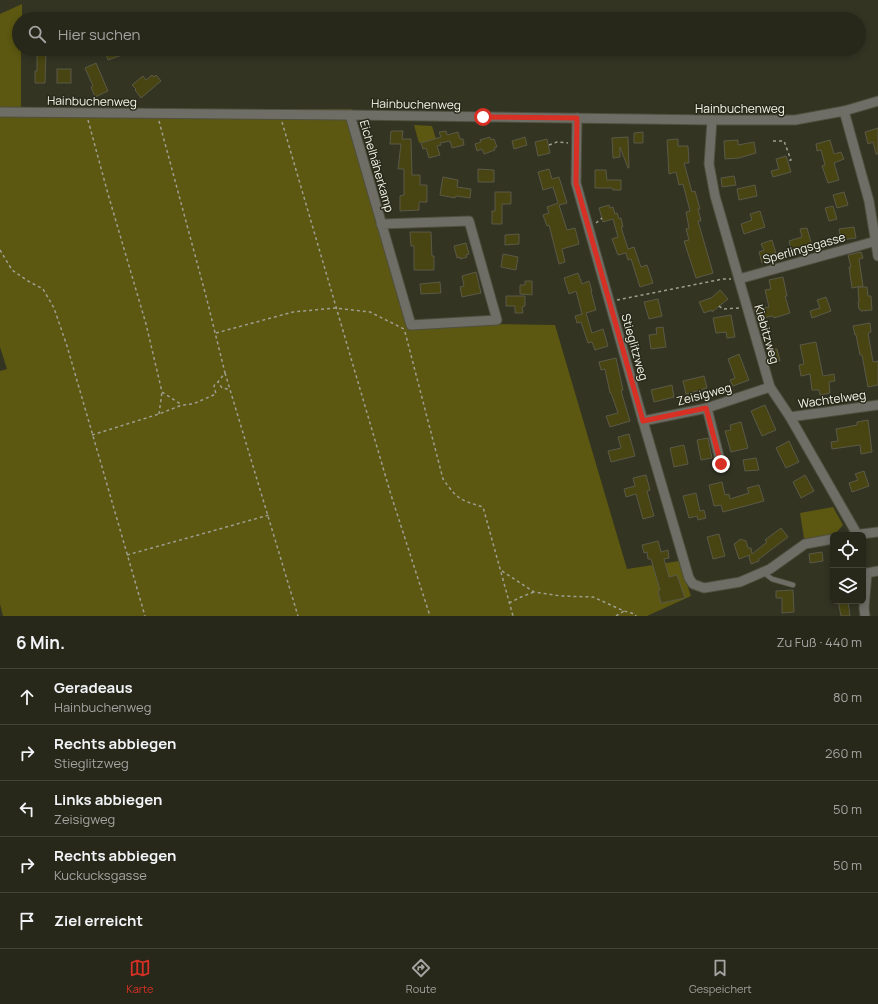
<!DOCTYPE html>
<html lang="de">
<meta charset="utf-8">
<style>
:root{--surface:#27271a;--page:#333327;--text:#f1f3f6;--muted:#a4a5a2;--line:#434439;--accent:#d93025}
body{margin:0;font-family:Manrope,sans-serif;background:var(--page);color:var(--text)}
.controls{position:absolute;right:12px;bottom:12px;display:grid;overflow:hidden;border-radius:6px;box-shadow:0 2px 6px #0003}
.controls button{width:36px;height:36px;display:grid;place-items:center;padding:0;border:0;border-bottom:1px solid var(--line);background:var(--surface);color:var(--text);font:20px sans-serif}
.stop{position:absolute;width:12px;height:12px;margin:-9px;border:3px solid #d93025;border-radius:50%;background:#fff}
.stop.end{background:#d93025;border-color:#fff;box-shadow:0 1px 4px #0008}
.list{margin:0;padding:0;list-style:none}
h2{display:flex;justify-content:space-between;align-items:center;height:52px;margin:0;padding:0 16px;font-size:17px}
h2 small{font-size:13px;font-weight:400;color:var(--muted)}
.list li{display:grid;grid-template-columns:26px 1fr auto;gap:12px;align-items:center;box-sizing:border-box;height:56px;padding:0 16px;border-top:1px solid var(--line)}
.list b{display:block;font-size:15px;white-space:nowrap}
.list p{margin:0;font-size:13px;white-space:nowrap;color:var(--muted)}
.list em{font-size:13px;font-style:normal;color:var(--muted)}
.icon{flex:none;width:22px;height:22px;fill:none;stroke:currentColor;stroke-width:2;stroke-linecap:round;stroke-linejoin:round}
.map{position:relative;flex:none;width:878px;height:616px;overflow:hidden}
.search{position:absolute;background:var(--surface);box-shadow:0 2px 6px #0003;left:12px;right:12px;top:12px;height:44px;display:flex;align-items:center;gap:10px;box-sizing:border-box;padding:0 14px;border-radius:22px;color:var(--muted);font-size:15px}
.sheet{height:332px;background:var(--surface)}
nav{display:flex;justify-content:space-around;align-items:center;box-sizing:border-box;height:56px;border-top:1px solid var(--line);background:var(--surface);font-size:11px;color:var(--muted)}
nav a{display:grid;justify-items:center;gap:2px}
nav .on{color:var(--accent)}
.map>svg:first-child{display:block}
</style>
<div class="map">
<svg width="878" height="616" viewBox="0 0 878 616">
<rect width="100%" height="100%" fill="#343423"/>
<g fill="#5c5811">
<path d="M22,4V19H19V49H21V110H0V14Z"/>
<path d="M352,109L412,323L555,325L627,569L679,561L691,596L647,616H3L0,604V371L7,369L0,347V112Z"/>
<path d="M414,125L432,126L436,139L419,143Z"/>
<path d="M833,507L843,525L835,534L810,541L804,538L800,513Z"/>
</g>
<g fill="#484512" stroke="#5a5948">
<path d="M104,49H136V50L108,60Z"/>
<path d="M46,52L45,83H35V71H37V53Z"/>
<path d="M96,63L108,91L95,97L91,87L93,86L85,68Z"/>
<rect x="57" y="69" width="14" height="14"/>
<path d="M152,75L154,77L156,75L161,81L141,98L135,90L136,89L132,85L143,76L146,80Z"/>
<path d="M878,128V154H876L873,142L868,144L865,132Z"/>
<path d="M391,131H403L402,139H411L412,175H420V185H427V202H419V210L400,211V196L404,195V169H398L401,144H390Z"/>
<path d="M446,131L447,135L458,132L460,139H463L464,145L452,148L450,141L440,143L441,145L437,146L440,155L429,158L426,148L423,149L421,143L441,137L439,132Z"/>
<path d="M643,132V143H634V133Z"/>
<path d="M490,137L491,140L494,139L497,147L494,148L495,150L484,154L482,149L477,151L475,144L481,142L480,140Z"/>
<path d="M525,137L527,145L514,149L512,141Z"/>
<path d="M628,137L629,168H628L620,147V157L613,158L612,138Z"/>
<path d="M547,139L550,153L538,156L535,142Z"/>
<path d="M678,139V146H688L689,163H684L692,192L695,191L700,209H698L701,221H698L713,273L696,278L684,241L689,240L686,229L689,228L686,212L690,211L683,184L679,185L676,172L669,174L667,140Z"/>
<path d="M738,140V145L754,142L756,153L739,158L725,159L724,141Z"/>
<path d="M830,140L834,154L841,152L844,159L834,163L839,180L828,183L822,166L825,165L821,150L817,151L816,144Z"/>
<path d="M786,156L791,172L773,177L771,171L779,169L776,159Z"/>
<path d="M478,169L494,170V182H478Z"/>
<path d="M549,169L552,179L559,177L567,203L559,205L567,230L575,228L579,244L562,249L565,262L559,264L549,225L547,226L543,215L549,213L547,207L558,203L553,187L543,190L538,172Z"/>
<path d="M595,170H606L607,180H621V190H613L612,188H595Z"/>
<path d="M734,176L736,185L722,187L721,178Z"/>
<path d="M443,177L458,180L457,187L471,189L470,198L456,196L455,198L440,195Z"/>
<path d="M755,185L757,196L739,200L737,189Z"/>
<path d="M495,192H511V204H502V224H492V211H495Z"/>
<path d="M844,192L848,205L837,208L833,195Z"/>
<path d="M609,205L610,208L613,207L615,214L617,213L619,219L621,218L623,227H621L628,249L634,247L641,267L647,265L653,283L640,287L631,259L628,260L626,253L618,255L612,239L618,237L613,219L603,222L599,208Z"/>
<path d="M833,206L837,219L829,221L825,208Z"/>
<path d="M760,211L765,227L744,234L741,224L752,220L750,214Z"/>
<path d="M854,227L856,238L841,240L839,229Z"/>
<path d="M807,228L812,246L792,252L789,241L802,237L800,229Z"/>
<path d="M410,232H431L432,256H434V270H414V246H411Z"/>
<path d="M519,234V244L505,245V235Z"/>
<path d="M772,240L777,257L762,263L759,252L764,250L761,244Z"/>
<path d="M466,243L469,254L466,255L467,257L460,259V257L457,258L454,246Z"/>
<path d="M861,252L863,258L859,259L863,286L852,288L849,267H851L848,255Z"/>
<path d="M503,254L518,257L516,270L501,267Z"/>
<path d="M476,272L481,293L462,297L460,287L464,286L462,276Z"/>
<path d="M578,273L582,284L589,281L592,291H591L596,310L586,313L592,333L603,329L608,346L595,350L592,342L588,343L581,322L577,323L575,316L582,314L576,291L569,294L564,278Z"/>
<path d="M783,277L787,296H785L790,313L774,318L773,316L757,319L754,310L769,307L765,290L771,289L769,280Z"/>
<path d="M525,281H532V295L520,294V285H525Z"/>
<path d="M440,282L441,293L421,294L420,284Z"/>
<path d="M858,287H867L868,296H871L872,310L861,311L860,309H859L858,302H859Z"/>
<path d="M720,290L728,299L712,312V310L704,313L699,302L711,298Z"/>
<path d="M506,296H525V306L522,307L523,313H515V306H506Z"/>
<path d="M826,297L831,311L812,318L810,311L820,308L817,300Z"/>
<path d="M658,299L662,316L649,319L644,302Z"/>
<path d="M731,315L735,337L727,338L726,332L716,333L713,318Z"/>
<path d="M870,323L871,332L868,333L873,362L878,361V385L868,387L862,355H860L856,335H855L853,326Z"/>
<path d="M663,327L666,347L651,349L649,335L657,334L656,328Z"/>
<path d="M816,342L823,376L834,374L835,381L829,382L830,393L820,395L819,390H812L810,374L801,376L799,365L804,364L800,345Z"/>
<path d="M777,349L780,361L773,362L770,350Z"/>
<path d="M739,354L749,380L733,386L730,380L735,378L728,359Z"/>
<path d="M616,358L623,390L621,391L630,421L610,427L606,416L618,413L611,393H610L605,369L601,370L599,362Z"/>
<path d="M704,376L707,388L686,394L683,381Z"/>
<path d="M672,385L674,397L654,402L651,390Z"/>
<path d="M765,405L776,430L762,436L751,411Z"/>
<path d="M868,420L872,452L861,454L860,445L832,449L831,442L838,441L836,429L857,425V422Z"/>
<path d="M741,422L748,448L731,452L725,431L731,430L730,425Z"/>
<path d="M629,434L635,456L611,462L608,451L621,448L618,437Z"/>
<path d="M708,438L712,458L701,460L697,440Z"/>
<path d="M789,441L799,462L786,468L776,448Z"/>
<path d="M684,445L688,464L674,467L670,448Z"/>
<path d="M756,458L759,470L745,471L743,460Z"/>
<path d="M864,471L869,486L852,492L849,483L858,480L855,474Z"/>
<path d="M646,475L650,490L647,491L654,516L643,519L636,494L626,497L624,489L635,486L633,478Z"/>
<path d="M805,475L814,491L801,498L793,482Z"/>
<path d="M722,482L725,495L729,494L730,499L749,493L747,488L759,485L764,501L723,512L721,505L714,506L709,485Z"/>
<path d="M696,493L700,511L704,510L706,518L698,520L697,516L689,518L683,496Z"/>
<path d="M781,528L788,537L759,559V561L751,564L749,557L750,555L739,559L734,544L738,541L740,539L746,541L748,548H751L752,554L767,542L765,540Z"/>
<path d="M719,534L725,556L713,559L707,537Z"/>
<path d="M658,541L661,552L668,550L669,558L664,559L669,577L677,575L685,598L661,603L658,591L660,590L651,559H648L647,552L644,553L642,545Z"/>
<path d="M822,552L823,561L810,563L809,554Z"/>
<path d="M793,590L794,612L782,613V598H776V591Z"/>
<path d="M838,601H848L850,616H841Z"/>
</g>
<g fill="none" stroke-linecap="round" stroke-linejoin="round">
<g stroke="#4f4f3f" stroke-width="6">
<path id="lane" d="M763,572L772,579L793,585"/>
</g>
<g stroke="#4f4f3f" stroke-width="11">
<g id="street">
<path d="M844,111L869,201L878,256"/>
<path d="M0,112L350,115L712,120H795L844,111L878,101"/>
<path d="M350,115L411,325L497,320L469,221L381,224"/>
<path d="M577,118L576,183L643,421L689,578L693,584L704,588L740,582L770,569L805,544L833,539"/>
<path d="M712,120L709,164L715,196L770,387L790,417L857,534"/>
<path d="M739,279L876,241"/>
<path d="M707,408L721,464"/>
<path d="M790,417L878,405"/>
<path d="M643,421L707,408L770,387"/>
<path d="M853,535L878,532"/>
<path d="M865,616L864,608L867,573L878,571"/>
</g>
</g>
<g stroke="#9e9e90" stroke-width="1.5" stroke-dasharray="3 3" stroke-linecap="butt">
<path d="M88,120L108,194L146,324L162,392L182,405"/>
<path d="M159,121L206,296L225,373L218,382L222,388L227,389L229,387"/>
<path d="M282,122L391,495L430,616"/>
<path d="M773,141H784L791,160L788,161"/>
<path d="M549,145L557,142L568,143"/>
<path d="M596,223L602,218"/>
<path d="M0,250L12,270L28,281L43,289L54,308L67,346L145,616"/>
<path d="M617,300L723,279H731"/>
<path d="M719,306L723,309L739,308"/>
<path d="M405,332L443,479C457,499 460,500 483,507L513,616"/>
<path d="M216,333L293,312L335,308L370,312L404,329"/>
<path d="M225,373L298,616"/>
<path d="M159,414L162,392"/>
<path d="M92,435L159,414L182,405L193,404L216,394L214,386L215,384L218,382"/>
<path d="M127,555L269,515"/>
<path d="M502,571L534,592L561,596L593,597L624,611L635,614L636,616"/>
<path d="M509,603L521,597L534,592"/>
<path d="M616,616L624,611"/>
</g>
<use href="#lane" stroke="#6e6e66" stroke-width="4.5"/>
<use href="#street" stroke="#6e6e66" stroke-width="9"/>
</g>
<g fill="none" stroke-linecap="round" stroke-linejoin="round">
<path stroke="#d93025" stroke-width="5" d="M483,117L577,118L576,183L643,421L706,408L721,464"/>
</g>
<g text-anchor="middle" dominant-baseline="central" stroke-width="3" stroke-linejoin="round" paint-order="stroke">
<g font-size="12" fill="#f5f5ea" stroke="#2a2a1a">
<text transform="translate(92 101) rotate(1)">Hainbuchenweg</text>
<text transform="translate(416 104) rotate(1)">Hainbuchenweg</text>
<text x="740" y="108">Hainbuchenweg</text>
<text transform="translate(377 166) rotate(74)">Eichelhäherkamp</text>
<text transform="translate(804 248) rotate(-16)">Sperlingsgasse</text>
<text transform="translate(767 334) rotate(74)">Kiebitzweg</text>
<text transform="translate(635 347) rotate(74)">Stieglitzweg</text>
<text transform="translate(704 394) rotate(-15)">Zeisigweg</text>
<text transform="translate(832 399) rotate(-8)">Wachtelweg</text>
</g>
</g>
</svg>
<div class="controls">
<button><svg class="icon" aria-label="locate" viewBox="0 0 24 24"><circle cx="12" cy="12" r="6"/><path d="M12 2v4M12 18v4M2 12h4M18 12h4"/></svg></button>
<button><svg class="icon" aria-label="layers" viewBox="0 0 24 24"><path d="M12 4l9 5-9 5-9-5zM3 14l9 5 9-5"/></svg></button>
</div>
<div class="stop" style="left:483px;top:117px"></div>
<div class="stop end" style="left:721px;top:464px"></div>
<div class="search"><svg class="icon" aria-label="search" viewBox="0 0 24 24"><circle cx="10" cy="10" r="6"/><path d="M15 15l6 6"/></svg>Hier suchen</div>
</div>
<section class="sheet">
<h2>6 Min.<small>Zu Fuß · 440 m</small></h2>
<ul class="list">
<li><svg class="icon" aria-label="ahead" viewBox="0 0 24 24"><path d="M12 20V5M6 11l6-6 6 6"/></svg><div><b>Geradeaus</b><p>Hainbuchenweg</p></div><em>80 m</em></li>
<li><svg class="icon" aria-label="right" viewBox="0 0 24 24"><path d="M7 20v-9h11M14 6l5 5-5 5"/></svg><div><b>Rechts abbiegen</b><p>Stieglitzweg</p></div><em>260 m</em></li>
<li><svg class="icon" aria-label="left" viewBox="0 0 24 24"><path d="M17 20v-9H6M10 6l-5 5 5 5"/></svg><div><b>Links abbiegen</b><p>Zeisigweg</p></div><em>50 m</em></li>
<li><svg class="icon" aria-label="right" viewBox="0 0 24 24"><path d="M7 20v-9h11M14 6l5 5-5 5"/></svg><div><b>Rechts abbiegen</b><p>Kuckucksgasse</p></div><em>50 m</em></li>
<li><svg class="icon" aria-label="arrive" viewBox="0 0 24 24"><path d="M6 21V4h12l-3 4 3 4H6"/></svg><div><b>Ziel erreicht</b></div></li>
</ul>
</section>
<nav>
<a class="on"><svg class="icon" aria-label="map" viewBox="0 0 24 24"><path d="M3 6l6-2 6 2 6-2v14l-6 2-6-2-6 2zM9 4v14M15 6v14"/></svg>Karte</a>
<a><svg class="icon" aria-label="directions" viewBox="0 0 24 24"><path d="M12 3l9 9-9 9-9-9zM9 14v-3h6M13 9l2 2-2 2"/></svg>Route</a>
<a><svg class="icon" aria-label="saved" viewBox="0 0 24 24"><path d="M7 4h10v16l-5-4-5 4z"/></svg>Gespeichert</a>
</nav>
